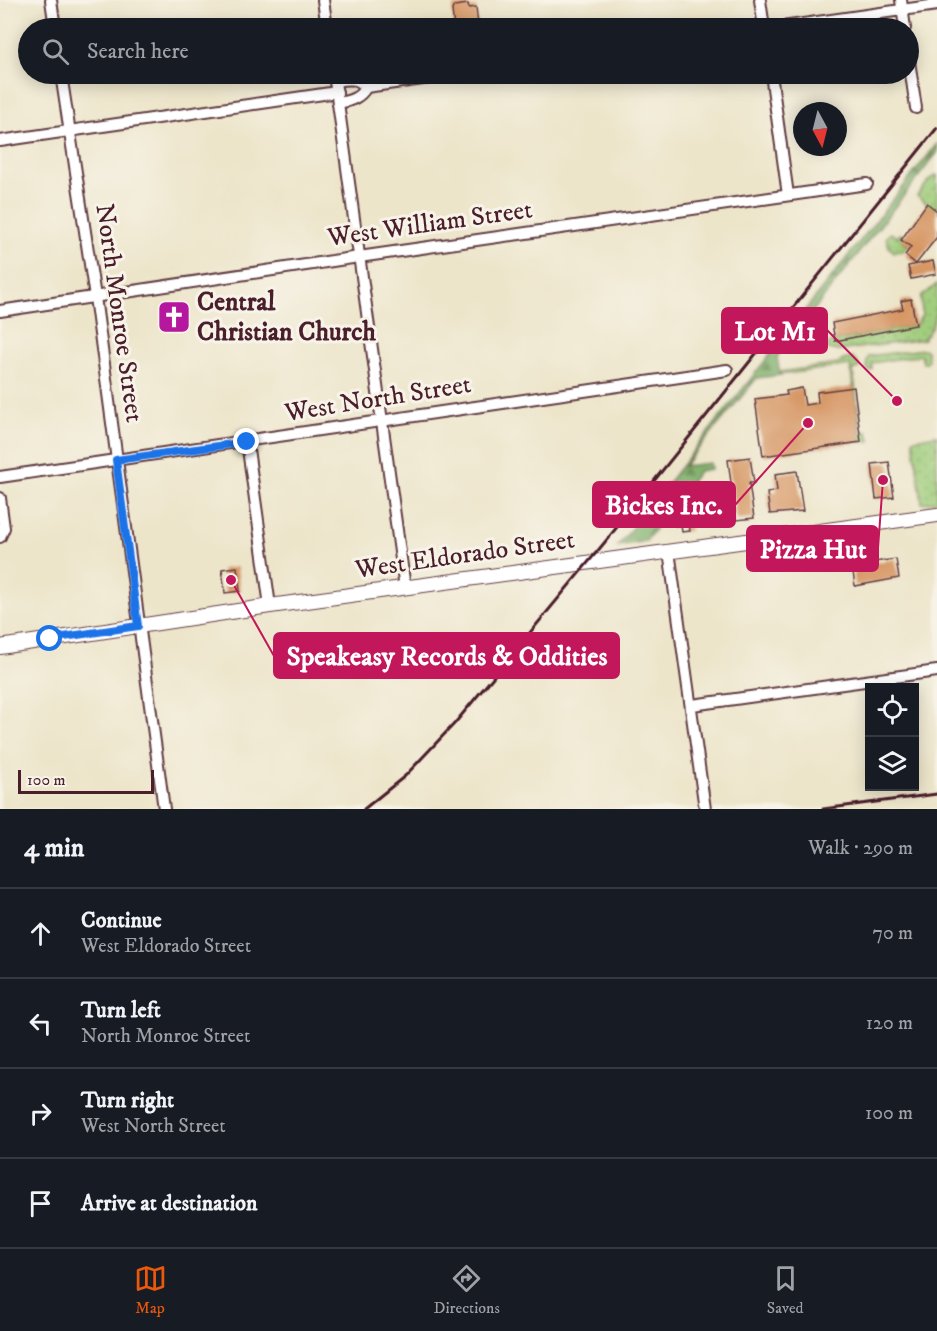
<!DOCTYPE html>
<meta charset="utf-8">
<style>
:root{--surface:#171b24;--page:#20242c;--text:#f1f3f6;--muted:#9ea1a6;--line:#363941;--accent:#ea580c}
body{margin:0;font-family:"IM FELL DW Pica",serif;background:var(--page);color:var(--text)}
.controls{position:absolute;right:18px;bottom:18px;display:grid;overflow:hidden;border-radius:0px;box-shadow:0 3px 15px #0003}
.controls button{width:54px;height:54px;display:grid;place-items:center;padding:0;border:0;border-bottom:2px solid var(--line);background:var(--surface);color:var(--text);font:30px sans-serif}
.compass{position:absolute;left:793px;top:102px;width:54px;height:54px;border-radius:50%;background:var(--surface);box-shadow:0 3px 15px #0003;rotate:173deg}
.scale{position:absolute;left:18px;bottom:15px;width:136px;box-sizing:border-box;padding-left:6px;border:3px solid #4a1f2b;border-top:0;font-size:16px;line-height:21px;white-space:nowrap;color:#4a1f2b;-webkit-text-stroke:4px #f7f3e8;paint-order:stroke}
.stop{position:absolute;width:18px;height:18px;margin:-14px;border:4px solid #1a73e8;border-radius:50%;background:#fff}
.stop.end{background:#1a73e8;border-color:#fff;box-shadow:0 2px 6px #0008}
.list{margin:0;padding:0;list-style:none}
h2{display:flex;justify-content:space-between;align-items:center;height:78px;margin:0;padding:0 24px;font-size:26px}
h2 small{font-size:20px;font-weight:400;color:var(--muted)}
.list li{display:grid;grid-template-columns:39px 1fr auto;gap:18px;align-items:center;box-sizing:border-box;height:90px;padding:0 24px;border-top:2px solid var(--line)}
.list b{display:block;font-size:22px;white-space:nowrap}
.list p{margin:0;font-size:20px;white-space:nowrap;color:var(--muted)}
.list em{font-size:20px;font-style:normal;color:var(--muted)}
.icon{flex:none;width:33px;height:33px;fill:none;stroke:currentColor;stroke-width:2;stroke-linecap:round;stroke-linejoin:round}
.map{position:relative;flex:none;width:937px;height:809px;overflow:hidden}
.search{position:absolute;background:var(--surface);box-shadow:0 3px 15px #0003;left:18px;right:18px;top:18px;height:66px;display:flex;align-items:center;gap:15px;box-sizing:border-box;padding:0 21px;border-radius:33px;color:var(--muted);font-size:22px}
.sheet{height:438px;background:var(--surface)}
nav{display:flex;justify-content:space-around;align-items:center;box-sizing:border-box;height:84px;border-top:2px solid var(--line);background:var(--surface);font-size:16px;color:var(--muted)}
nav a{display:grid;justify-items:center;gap:3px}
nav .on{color:var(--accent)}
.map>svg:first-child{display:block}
</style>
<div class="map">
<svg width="937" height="809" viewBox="0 0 937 809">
<defs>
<pattern id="grass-dots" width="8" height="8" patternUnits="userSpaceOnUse" patternTransform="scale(1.5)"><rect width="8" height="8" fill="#9fcc7a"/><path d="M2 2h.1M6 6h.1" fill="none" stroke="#8aaf6a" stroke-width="1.8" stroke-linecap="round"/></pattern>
<pattern id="forest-firs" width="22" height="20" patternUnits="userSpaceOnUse" patternTransform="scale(1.5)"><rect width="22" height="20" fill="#7fb06a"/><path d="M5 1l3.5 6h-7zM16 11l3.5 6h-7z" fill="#6a8f57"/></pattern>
</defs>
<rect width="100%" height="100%" fill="#f7f3e8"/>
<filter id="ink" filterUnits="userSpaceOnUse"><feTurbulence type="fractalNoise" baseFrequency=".0167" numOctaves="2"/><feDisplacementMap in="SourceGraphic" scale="12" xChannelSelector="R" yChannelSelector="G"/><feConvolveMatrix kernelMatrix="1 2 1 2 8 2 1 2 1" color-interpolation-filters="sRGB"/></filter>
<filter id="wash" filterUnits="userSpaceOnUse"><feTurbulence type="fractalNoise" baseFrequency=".008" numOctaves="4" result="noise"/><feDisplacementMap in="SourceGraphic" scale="24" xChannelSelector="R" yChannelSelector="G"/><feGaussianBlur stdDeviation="1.35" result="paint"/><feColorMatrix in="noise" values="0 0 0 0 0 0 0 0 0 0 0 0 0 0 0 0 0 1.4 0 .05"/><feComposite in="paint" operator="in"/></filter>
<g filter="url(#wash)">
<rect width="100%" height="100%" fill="#ede5ca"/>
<g fill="url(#grass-dots)" stroke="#747652" stroke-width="1.5">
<path d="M937,175V209L936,210L917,196L930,179Z"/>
<path d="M891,233L897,237L900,234L904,236L901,240L908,246L903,251L894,252L889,247L886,237Z"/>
<path d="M937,284C937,301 937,327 924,337V339L837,351L828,349V345L832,342L916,325L922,315L921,297Z"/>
<path d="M924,349L927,351L928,360L926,363H923L921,355L872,363V370L870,371C865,368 866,360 869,356Z"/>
<path d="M853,358L858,363L859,368L853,370L861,432H868L870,441L861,442L850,365L780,375V372L838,364L843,360Z"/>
<path d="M937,435V501L922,503L913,439Z"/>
</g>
<path fill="url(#forest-firs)" stroke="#64684a" stroke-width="1.5" d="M937,144V153L777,357L780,375L757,378L684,466L710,463L711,469L699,471L646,541L618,546Z"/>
<g id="blocks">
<g fill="#d79866">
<path d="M468,4L469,8L476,7L478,25L454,28L452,10L454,6Z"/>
<path d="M927,203L937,211V237L916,264L905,255L911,247L901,240Z"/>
<path d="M933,261L936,274L911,279L908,266Z"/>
<path d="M911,299L916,325L835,341L832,323L903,309L901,301Z"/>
<path d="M854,387L861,442L763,456L755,399L787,395L786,391L802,388L805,405L818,403L817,392Z"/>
<path d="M750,457L754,483H749L754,518L736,520L728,460Z"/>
<path d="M889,462L894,497L876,499L872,464Z"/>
<path d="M797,471L803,511L770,514L767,493L777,491L775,474Z"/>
<path d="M688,513L690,531L682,532L681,525L675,526L673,515Z"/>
<path d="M896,559L899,578L855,586L852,565Z"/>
<path d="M237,567L240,591L225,593L222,569Z"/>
</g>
</g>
</g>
<g filter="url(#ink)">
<use href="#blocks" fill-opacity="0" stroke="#623d43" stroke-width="1.5"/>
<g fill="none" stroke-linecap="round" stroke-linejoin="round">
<g stroke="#623d43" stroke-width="14">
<g id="minor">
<path d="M51,0L55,28"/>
<path d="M323,0L327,28"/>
<path d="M760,0L764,28"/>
<path d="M901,0L905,28"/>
<path d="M693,28H699"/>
<path d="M775,28L937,5"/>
<path d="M908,54L916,108"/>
<path d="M61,74L95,297L164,809"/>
<path d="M334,74L405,588"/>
<path d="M771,74L788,195"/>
<path d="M335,81C347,79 358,77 366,87L459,74"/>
<path d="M338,103C350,101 360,98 366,87"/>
<path d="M0,141L337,92"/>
<path d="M0,311L359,257L867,184"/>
<path d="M247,442L270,606"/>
<path d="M0,477L727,370"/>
<path d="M0,498L4,528L0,537"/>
<path d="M669,551L705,809"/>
<path d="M692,705L937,671"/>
</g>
</g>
<g stroke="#623d43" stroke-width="16">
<path id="major" d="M0,647L270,606L937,515"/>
</g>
<use href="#minor" stroke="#fff" stroke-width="10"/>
<use href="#major" stroke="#fff" stroke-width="14"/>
<g stroke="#4a1f2b" stroke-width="3">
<path d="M364,809L405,776L455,723L605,542L937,128"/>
<path d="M823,809L937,794"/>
</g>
</g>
</g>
<g fill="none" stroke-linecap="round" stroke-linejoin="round" filter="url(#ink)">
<path stroke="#1a73e8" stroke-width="8" d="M50,639L138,626L116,460L247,442"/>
</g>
<defs>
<g id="church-square" transform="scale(1.725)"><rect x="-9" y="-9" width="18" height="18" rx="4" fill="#b5179e" stroke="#f7f3e8"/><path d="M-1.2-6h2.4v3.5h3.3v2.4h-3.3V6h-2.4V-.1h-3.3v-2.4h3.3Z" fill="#fff"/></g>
</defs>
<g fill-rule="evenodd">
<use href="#church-square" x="174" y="317"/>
</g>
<g text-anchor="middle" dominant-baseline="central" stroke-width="6" stroke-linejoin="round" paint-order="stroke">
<g font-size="26" fill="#4a1f2b" stroke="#f7f3e8">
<text transform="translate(430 224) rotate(-8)">West William Street</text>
<text transform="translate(119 313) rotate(82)">North Monroe Street</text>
<text transform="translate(378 399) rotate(-9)">West North Street</text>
<text transform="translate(465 555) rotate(-8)">West Eldorado Street</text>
</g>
<g font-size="26" font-weight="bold" fill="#4a1f2b" stroke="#f7f3e8" text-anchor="start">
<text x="197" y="302">Central<tspan x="197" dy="30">Christian Church</tspan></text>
</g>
</g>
<path fill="none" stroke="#c2185b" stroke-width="2" d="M897 401L827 330M808 423L735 505M883 480L878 548M231 580L274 656"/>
<g fill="#c2185b" stroke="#f7f3e8" stroke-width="2">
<circle cx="897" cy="401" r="6"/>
<circle cx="808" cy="423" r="6"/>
<circle cx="883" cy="480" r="6"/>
<circle cx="231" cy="580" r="6"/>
</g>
<g fill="#c2185b" stroke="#c2185b" stroke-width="2">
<rect x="722" y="308" width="105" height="45" rx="6"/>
<rect x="593" y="482" width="142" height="45" rx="6"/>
<rect x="747" y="526" width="131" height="45" rx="6"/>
<rect x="274" y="633" width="345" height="45" rx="6"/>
</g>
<g font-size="27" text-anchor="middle" font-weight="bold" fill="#fff">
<text x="775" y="340">Lot M1</text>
<text x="664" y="514">Bickes Inc.</text>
<text x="813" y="558">Pizza Hut</text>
<text x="447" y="665">Speakeasy Records &amp; Oddities</text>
</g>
</svg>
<div class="controls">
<button><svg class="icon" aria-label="locate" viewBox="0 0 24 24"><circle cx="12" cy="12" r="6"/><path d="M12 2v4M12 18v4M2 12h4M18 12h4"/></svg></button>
<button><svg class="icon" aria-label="layers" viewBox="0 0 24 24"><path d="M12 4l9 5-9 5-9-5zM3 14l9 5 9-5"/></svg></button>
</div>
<svg class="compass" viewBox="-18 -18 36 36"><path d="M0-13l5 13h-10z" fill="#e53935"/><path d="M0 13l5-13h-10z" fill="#9ea1a6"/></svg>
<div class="scale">100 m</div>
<div class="stop" style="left:50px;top:639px"></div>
<div class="stop end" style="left:247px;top:442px"></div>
<div class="search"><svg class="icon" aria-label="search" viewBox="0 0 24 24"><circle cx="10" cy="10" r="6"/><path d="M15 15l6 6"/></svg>Search here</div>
</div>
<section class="sheet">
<h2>4 min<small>Walk · 290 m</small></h2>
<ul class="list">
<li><svg class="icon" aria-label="ahead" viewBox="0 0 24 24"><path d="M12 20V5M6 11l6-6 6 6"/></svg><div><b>Continue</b><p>West Eldorado Street</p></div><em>70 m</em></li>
<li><svg class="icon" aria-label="left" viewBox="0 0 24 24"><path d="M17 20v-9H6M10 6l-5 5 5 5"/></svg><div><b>Turn left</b><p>North Monroe Street</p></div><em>120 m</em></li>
<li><svg class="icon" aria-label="right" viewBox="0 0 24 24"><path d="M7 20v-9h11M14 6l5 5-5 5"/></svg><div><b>Turn right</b><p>West North Street</p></div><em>100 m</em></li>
<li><svg class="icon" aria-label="arrive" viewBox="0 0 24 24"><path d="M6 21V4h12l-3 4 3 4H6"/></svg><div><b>Arrive at destination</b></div></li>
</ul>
</section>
<nav>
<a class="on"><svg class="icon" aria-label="map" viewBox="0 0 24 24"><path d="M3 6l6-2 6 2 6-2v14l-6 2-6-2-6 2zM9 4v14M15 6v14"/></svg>Map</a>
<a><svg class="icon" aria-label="directions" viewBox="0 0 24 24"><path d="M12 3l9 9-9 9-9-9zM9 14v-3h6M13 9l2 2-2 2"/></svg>Directions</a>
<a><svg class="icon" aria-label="saved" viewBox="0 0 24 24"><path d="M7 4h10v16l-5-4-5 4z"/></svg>Saved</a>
</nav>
